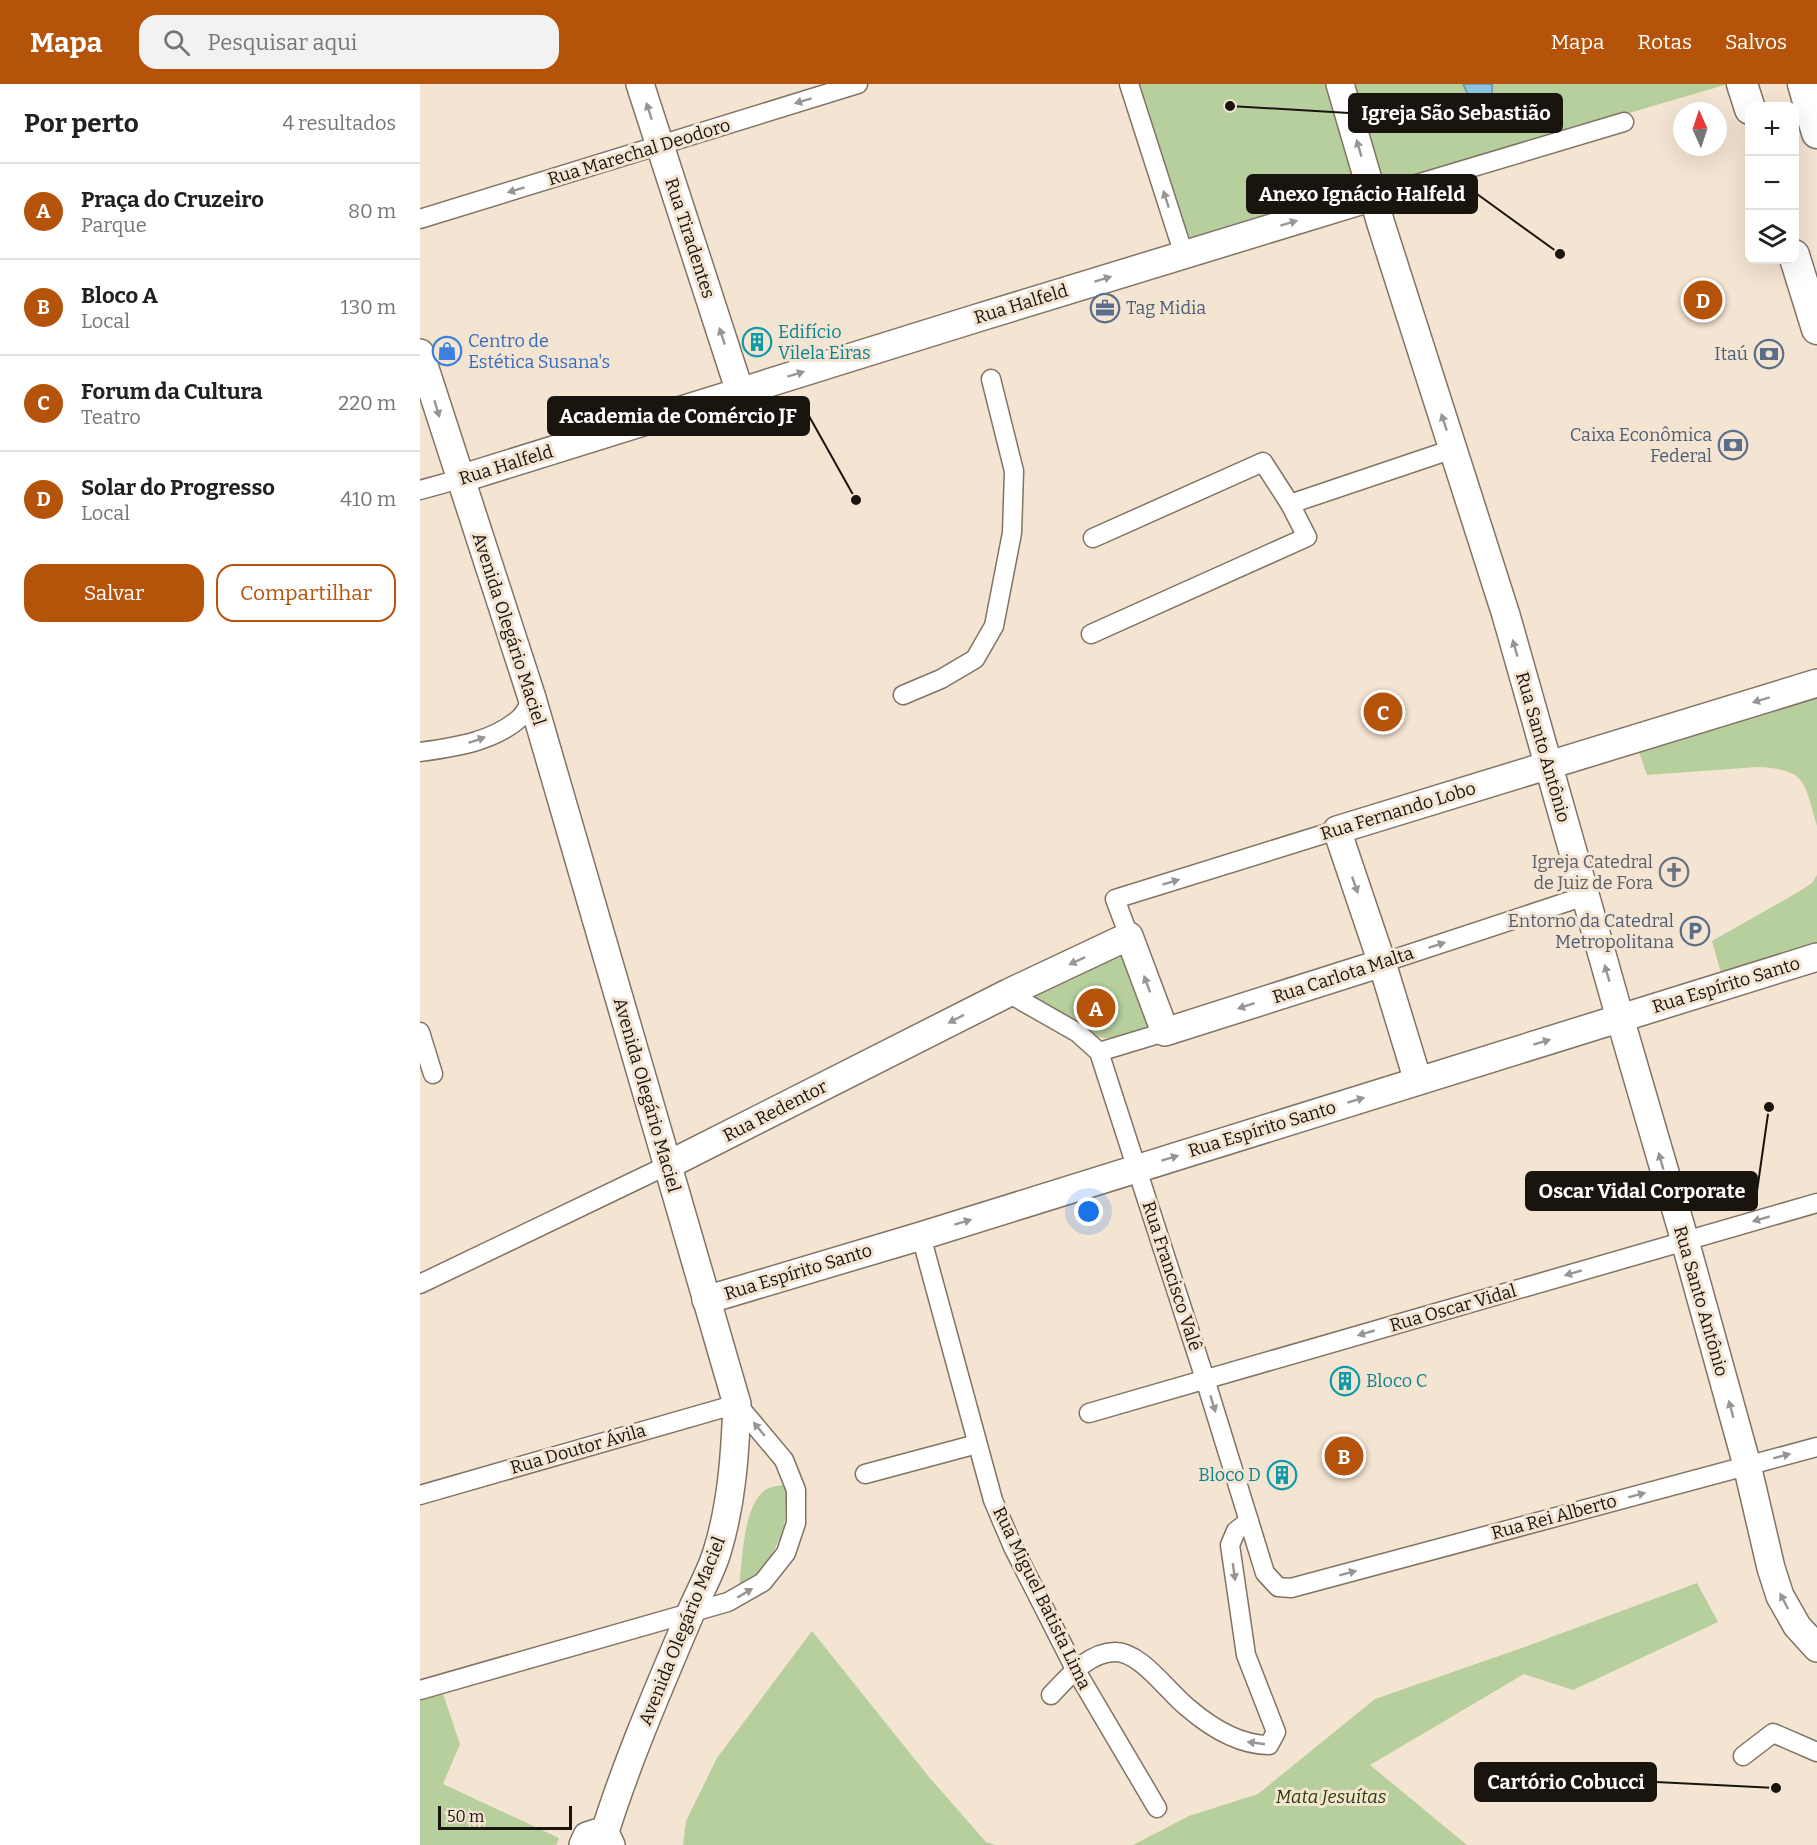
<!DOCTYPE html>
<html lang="pt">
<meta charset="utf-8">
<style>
:root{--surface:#fff;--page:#f2f2f2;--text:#202124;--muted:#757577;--line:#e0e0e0;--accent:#b45309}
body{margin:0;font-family:Bitter,serif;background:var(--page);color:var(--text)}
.controls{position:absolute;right:18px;top:18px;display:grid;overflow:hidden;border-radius:12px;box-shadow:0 6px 24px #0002}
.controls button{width:54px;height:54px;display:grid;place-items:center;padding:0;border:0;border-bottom:2px solid var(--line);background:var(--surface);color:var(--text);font:30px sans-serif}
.compass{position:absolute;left:1253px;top:18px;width:54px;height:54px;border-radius:50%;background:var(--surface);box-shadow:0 6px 24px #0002;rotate:357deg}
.scale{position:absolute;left:18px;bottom:15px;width:134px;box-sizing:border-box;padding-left:6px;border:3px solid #19140e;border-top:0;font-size:16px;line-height:21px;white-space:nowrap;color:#19140e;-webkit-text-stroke:4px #f4e4d2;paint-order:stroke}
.you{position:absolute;left:669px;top:1128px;width:21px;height:21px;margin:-15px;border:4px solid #fff;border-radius:50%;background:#1a73e8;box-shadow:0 0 0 9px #1a73e833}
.badge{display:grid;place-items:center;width:39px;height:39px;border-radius:50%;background:var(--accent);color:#fff;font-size:20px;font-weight:700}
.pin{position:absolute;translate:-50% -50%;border:3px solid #fff;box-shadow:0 2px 6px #0006}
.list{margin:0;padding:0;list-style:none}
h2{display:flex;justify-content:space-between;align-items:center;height:78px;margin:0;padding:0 24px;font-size:26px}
h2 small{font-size:20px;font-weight:400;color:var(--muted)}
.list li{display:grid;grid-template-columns:39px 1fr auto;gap:18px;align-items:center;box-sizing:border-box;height:96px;padding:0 24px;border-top:2px solid var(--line)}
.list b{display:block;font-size:22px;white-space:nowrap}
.list p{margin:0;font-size:20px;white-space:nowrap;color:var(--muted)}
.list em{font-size:20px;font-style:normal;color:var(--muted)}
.actions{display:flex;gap:12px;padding:18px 24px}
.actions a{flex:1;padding:14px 0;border:2px solid var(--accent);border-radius:18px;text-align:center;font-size:21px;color:var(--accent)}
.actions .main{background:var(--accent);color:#fff}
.icon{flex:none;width:33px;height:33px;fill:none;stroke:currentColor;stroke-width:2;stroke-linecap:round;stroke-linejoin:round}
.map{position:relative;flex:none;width:1397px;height:1761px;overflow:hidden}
header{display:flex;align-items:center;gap:36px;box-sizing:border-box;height:84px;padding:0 30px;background:var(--accent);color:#fff}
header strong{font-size:28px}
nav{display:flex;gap:33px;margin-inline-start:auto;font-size:21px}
.search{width:420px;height:54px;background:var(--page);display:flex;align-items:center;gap:15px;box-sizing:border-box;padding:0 21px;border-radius:18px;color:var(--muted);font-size:22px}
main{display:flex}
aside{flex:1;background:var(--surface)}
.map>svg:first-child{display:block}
</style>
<header>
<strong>Mapa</strong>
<div class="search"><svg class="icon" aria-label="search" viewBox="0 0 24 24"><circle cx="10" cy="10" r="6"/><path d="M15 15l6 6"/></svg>Pesquisar aqui</div>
<nav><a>Mapa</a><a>Rotas</a><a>Salvos</a></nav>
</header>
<main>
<aside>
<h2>Por perto<small>4 resultados</small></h2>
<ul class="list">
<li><span class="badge">A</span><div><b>Praça do Cruzeiro</b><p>Parque</p></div><em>80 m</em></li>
<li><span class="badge">B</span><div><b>Bloco A</b><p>Local</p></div><em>130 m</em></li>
<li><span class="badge">C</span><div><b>Forum da Cultura</b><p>Teatro</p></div><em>220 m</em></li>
<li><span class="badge">D</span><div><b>Solar do Progresso</b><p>Local</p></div><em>410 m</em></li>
</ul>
<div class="actions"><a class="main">Salvar</a><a>Compartilhar</a></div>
</aside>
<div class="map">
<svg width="1397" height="1761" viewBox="0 0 1397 1761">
<rect width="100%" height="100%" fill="#f4e4d2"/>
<g fill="#b6cf9d">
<path d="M716,0H907L942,112L767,166Z"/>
<path d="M933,0H1308L963,101Z"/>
<path d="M1397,609V742C1384,699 1388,685 1337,683L1227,691L1218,665Z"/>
<path d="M1397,791V862L1302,892L1292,857L1375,810L1392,799Z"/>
<path d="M699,871L710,881L733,940C718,946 705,954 688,954C667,955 620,921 600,909Z"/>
<path d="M362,1401L367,1407L364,1446L344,1487L319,1505C322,1479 323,1423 344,1407C348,1403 357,1402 362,1401Z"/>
<path d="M1277,1499L1298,1538L1153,1606L1104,1590L950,1681L1047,1761H713L769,1732L838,1710L955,1615L1099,1565Z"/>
<path d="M392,1547L509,1693L566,1758L575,1761H263L266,1737L297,1674Z"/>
<path d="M21,1604L40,1660L23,1700L139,1754L136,1761H0V1610Z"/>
</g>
<path fill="#8ac4e2" stroke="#688fa2" stroke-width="1.5" d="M1043,0H1072C1074,17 1064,20 1050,15Z"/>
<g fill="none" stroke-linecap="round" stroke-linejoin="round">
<g stroke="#827364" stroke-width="21">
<g id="street">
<path d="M709,0L764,171"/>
<path d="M953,113L1204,38"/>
<path d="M0,135L438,0"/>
<path d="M0,406L40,395"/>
<path d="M673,454L843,378L870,420"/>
<path d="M671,550L887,453L870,420L1033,365"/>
<path d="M483,611L521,595L555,575L574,542L592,449L594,387L571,295"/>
<path d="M0,668C35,663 73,658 100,634C105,629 109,621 112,614"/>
<path d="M709,852L695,815L917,746"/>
<path d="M962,879L1165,812"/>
<path d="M588,909L658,949L679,968L785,1295L845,1489L858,1503L871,1504L1397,1363"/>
<path d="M0,948L13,990"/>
<path d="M679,968L745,948"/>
<path d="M501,1152L573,1416L593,1463L655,1585L737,1724"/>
<path d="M0,1200L248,1081"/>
<path d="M669,1329L1397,1119"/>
<path d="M445,1390L557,1360"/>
<path d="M0,1411L317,1320L364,1376L376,1406V1439L366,1469L343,1498L308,1518L0,1606"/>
<path d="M631,1611C647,1594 669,1568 695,1568C721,1568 747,1607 767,1623C789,1642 819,1661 849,1661L856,1648L826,1571L810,1461L816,1447L829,1437"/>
<path d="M1323,1672L1353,1649L1397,1668"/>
</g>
</g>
<g stroke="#827364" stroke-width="30">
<g id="secondary">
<path d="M220,0L320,308"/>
<path d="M920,0L961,140L1086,531L1200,934L1265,1157L1327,1381L1351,1484L1360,1512L1377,1542L1397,1564"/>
<path d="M0,269L112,614L317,1320C315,1370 312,1419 297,1468C290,1491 277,1512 268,1535C238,1606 207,1677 184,1751"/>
<path d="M40,395L554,235L953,113"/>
<path d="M998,997L962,879L917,746L1397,599"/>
<path d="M248,1081L588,909L709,852L745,948L962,879"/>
<path d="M286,1216L501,1152L1397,873"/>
<path d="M163,1761L167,1752L176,1749L187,1753L191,1761"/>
</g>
</g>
<g stroke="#827364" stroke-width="33">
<g id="primary">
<path d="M1322,0L1330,25"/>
<path d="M1383,0L1397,49"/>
<path d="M1374,171L1397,245"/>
</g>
</g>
<use href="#street" stroke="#fff" stroke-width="18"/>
<use href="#secondary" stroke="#fff" stroke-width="27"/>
<use href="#primary" stroke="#fff" stroke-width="30"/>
</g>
<defs><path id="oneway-solid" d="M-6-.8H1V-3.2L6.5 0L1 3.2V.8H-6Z" transform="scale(1.5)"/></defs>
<g fill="#989593">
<use href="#oneway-solid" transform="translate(383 17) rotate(163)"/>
<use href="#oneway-solid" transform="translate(229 27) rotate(-108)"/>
<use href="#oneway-solid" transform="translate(939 64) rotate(-106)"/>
<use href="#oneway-solid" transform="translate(96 106) rotate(163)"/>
<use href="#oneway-solid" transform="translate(746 115) rotate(-108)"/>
<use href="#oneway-solid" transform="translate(869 139) rotate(-17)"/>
<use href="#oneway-solid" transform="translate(683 195) rotate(-17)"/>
<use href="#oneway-solid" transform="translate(302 252) rotate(-108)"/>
<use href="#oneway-solid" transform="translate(376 290) rotate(-17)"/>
<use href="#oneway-solid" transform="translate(17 325) rotate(73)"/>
<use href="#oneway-solid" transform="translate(1024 338) rotate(-108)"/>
<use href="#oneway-solid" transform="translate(1095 564) rotate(-106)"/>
<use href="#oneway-solid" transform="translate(1341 616) rotate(163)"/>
<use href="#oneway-solid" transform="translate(57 656) rotate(-19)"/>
<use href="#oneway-solid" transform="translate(751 798) rotate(-17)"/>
<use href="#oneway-solid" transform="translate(935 801) rotate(71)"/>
<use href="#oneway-solid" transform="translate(1017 861) rotate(-18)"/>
<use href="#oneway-solid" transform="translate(657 877) rotate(155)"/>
<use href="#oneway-solid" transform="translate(1187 889) rotate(-106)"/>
<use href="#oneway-solid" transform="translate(727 900) rotate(-110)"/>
<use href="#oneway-solid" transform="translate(826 922) rotate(162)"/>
<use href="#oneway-solid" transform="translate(536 935) rotate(153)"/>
<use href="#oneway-solid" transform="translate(1122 958) rotate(-17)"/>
<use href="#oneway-solid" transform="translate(936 1016) rotate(-17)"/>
<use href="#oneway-solid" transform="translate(750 1074) rotate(-17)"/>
<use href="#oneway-solid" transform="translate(1241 1077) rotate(-106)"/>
<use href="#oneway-solid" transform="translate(1341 1135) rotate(164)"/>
<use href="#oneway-solid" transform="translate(543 1138) rotate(-17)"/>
<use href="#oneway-solid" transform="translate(1153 1189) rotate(164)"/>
<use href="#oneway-solid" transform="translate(946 1249) rotate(164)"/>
<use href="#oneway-solid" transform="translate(793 1320) rotate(73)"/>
<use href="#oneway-solid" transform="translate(1311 1325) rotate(-105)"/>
<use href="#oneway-solid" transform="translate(339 1345) rotate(-130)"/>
<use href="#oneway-solid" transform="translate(1362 1372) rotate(-15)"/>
<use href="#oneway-solid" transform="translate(1217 1411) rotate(-15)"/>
<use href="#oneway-solid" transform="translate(814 1488) rotate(82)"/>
<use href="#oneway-solid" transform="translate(928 1489) rotate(-15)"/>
<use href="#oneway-solid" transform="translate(325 1509) rotate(-31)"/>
<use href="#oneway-solid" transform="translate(1364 1517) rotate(-117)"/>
<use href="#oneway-solid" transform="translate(836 1659) rotate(-172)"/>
</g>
<defs>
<g id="office-ring" transform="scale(1.5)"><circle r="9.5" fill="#f4e4d2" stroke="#5c6f8a" stroke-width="1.5"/><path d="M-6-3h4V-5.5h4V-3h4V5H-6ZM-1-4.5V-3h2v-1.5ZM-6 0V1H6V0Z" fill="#5c6f8a"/></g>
<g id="building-ring" transform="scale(1.5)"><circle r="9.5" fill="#f4e4d2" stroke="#0f9aa8" stroke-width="1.5"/><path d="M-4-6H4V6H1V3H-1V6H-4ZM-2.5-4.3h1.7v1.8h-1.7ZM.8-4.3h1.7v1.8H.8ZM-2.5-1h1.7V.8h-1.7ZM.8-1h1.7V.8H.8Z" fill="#0f9aa8"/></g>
<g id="shop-ring" transform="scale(1.5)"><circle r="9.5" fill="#f4e4d2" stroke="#3f7fe0" stroke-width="1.5"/><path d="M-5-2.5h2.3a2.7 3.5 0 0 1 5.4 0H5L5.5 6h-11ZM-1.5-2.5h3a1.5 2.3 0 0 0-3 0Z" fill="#3f7fe0"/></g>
<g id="bank-ring" transform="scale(1.5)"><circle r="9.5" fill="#f4e4d2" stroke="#5c6f8a" stroke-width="1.5"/><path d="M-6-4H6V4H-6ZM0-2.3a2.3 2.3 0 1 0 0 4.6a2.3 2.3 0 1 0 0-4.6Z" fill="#5c6f8a"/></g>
<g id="church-ring" transform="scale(1.5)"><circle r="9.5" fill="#f4e4d2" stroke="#6b7280" stroke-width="1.5"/><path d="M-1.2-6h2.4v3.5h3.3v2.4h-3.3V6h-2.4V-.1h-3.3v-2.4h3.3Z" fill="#6b7280"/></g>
<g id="parking-ring" transform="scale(1.5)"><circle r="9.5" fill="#f4e4d2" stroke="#5c6f8a" stroke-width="1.5"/><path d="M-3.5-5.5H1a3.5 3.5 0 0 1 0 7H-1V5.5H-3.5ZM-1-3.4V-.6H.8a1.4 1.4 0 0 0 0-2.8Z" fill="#5c6f8a"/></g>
</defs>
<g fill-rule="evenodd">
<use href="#office-ring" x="685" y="224"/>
<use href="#building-ring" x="337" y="258"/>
<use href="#shop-ring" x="27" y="267"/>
<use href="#bank-ring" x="1349" y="270"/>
<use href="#bank-ring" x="1313" y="361"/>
<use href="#church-ring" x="1254" y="788"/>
<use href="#parking-ring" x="1275" y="847"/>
<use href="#building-ring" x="925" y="1297"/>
<use href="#building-ring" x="862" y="1391"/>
</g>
<g text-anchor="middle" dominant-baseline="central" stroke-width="6" stroke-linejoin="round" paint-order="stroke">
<g font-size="18" fill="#19140e" stroke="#f4e4d2">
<text transform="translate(219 68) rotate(-17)">Rua Marechal Deodoro</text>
<text transform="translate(270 154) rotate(72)">Rua Tiradentes</text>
<text transform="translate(601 220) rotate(-17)">Rua Halfeld</text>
<text transform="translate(86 381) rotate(-17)">Rua Halfeld</text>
<text transform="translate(89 545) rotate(72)">Avenida Olegário Maciel</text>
<text transform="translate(1123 663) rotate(74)">Rua Santo Antônio</text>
<text transform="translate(978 727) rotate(-17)">Rua Fernando Lobo</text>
<text transform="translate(923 891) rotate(-18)">Rua Carlota Malta</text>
<text transform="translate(1306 901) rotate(-17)">Rua Espírito Santo</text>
<text transform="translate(227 1011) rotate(74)">Avenida Olegário Maciel</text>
<text transform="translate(355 1027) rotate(-27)">Rua Redentor</text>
<text transform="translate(842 1045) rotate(-17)">Rua Espírito Santo</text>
<text transform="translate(378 1188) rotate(-17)">Rua Espírito Santo</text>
<text transform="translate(752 1192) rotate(72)">Rua Francisco Valê</text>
<text transform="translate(1281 1217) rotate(74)">Rua Santo Antônio</text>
<text transform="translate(1033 1224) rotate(-16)">Rua Oscar Vidal</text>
<text transform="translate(158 1365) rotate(-16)">Rua Doutor Ávila</text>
<text transform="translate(1134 1433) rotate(-15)">Rua Rei Alberto</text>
<text transform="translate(622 1514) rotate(64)">Rua Miguel Batista Lima</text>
<text transform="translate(262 1547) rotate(-68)">Avenida Olegário Maciel</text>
</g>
<g font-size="18" fill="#4e5e75" stroke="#f4e4d2" text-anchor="end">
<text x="706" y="224" text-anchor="start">Tag Midia</text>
<text x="1328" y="270">Itaú</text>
<text x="1292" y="351">Caixa Econômica<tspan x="1292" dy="21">Federal</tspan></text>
<text x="1254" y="837">Entorno da Catedral<tspan x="1254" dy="21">Metropolitana</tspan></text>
</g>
<g font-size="18" fill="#0d838f" stroke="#f4e4d2" text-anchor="start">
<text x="358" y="248">Edifício<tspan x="358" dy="21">Vilela Eiras</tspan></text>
<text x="946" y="1297">Bloco C</text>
<text x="841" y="1391" text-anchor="end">Bloco D</text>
</g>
<g font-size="18" fill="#366cbe" stroke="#f4e4d2" text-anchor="start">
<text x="48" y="257">Centro de<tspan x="48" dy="21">Estética Susana's</tspan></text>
</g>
<g font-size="18" fill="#5b616d" stroke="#f4e4d2" text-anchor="end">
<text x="1233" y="778">Igreja Catedral<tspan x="1233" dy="21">de Juiz de Fora</tspan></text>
</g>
<g font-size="18" font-style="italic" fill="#263c05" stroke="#f4e4d2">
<text x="911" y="1713">Mata Jesuítas</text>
</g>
</g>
<path fill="none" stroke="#19140e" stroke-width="2" d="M810 22L929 29M1140 170L1057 110M436 416L389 332M1349 1023L1337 1107M1356 1704L1236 1698"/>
<g fill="#19140e" stroke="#f4e4d2" stroke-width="2">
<circle cx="810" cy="22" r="6"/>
<circle cx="1140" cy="170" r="6"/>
<circle cx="436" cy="416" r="6"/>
<circle cx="1349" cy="1023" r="6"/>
<circle cx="1356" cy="1704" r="6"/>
</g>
<g fill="#19140e" stroke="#19140e" stroke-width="2">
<rect x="929" y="10" width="213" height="38" rx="6"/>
<rect x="827" y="91" width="230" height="38" rx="6"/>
<rect x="128" y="313" width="261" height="38" rx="6"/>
<rect x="1106" y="1088" width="231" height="38" rx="6"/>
<rect x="1055" y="1679" width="181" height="38" rx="6"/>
</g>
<g font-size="20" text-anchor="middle" font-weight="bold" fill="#fff">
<text x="1036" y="36">Igreja São Sebastião</text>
<text x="942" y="117">Anexo Ignácio Halfeld</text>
<text x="258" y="339">Academia de Comércio JF</text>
<text x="1222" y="1114">Oscar Vidal Corporate</text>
<text x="1146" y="1705">Cartório Cobucci</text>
</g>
</svg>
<div class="controls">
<button>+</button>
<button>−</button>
<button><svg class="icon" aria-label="layers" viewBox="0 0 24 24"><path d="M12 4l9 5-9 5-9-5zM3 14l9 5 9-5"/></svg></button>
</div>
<svg class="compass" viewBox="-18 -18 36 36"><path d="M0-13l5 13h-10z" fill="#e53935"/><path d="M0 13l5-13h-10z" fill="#757577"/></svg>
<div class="scale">50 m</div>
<div class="you"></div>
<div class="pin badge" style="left:676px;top:924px">A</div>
<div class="pin badge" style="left:924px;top:1372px">B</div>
<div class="pin badge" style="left:963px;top:628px">C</div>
<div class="pin badge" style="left:1283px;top:216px">D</div>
</div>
</main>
